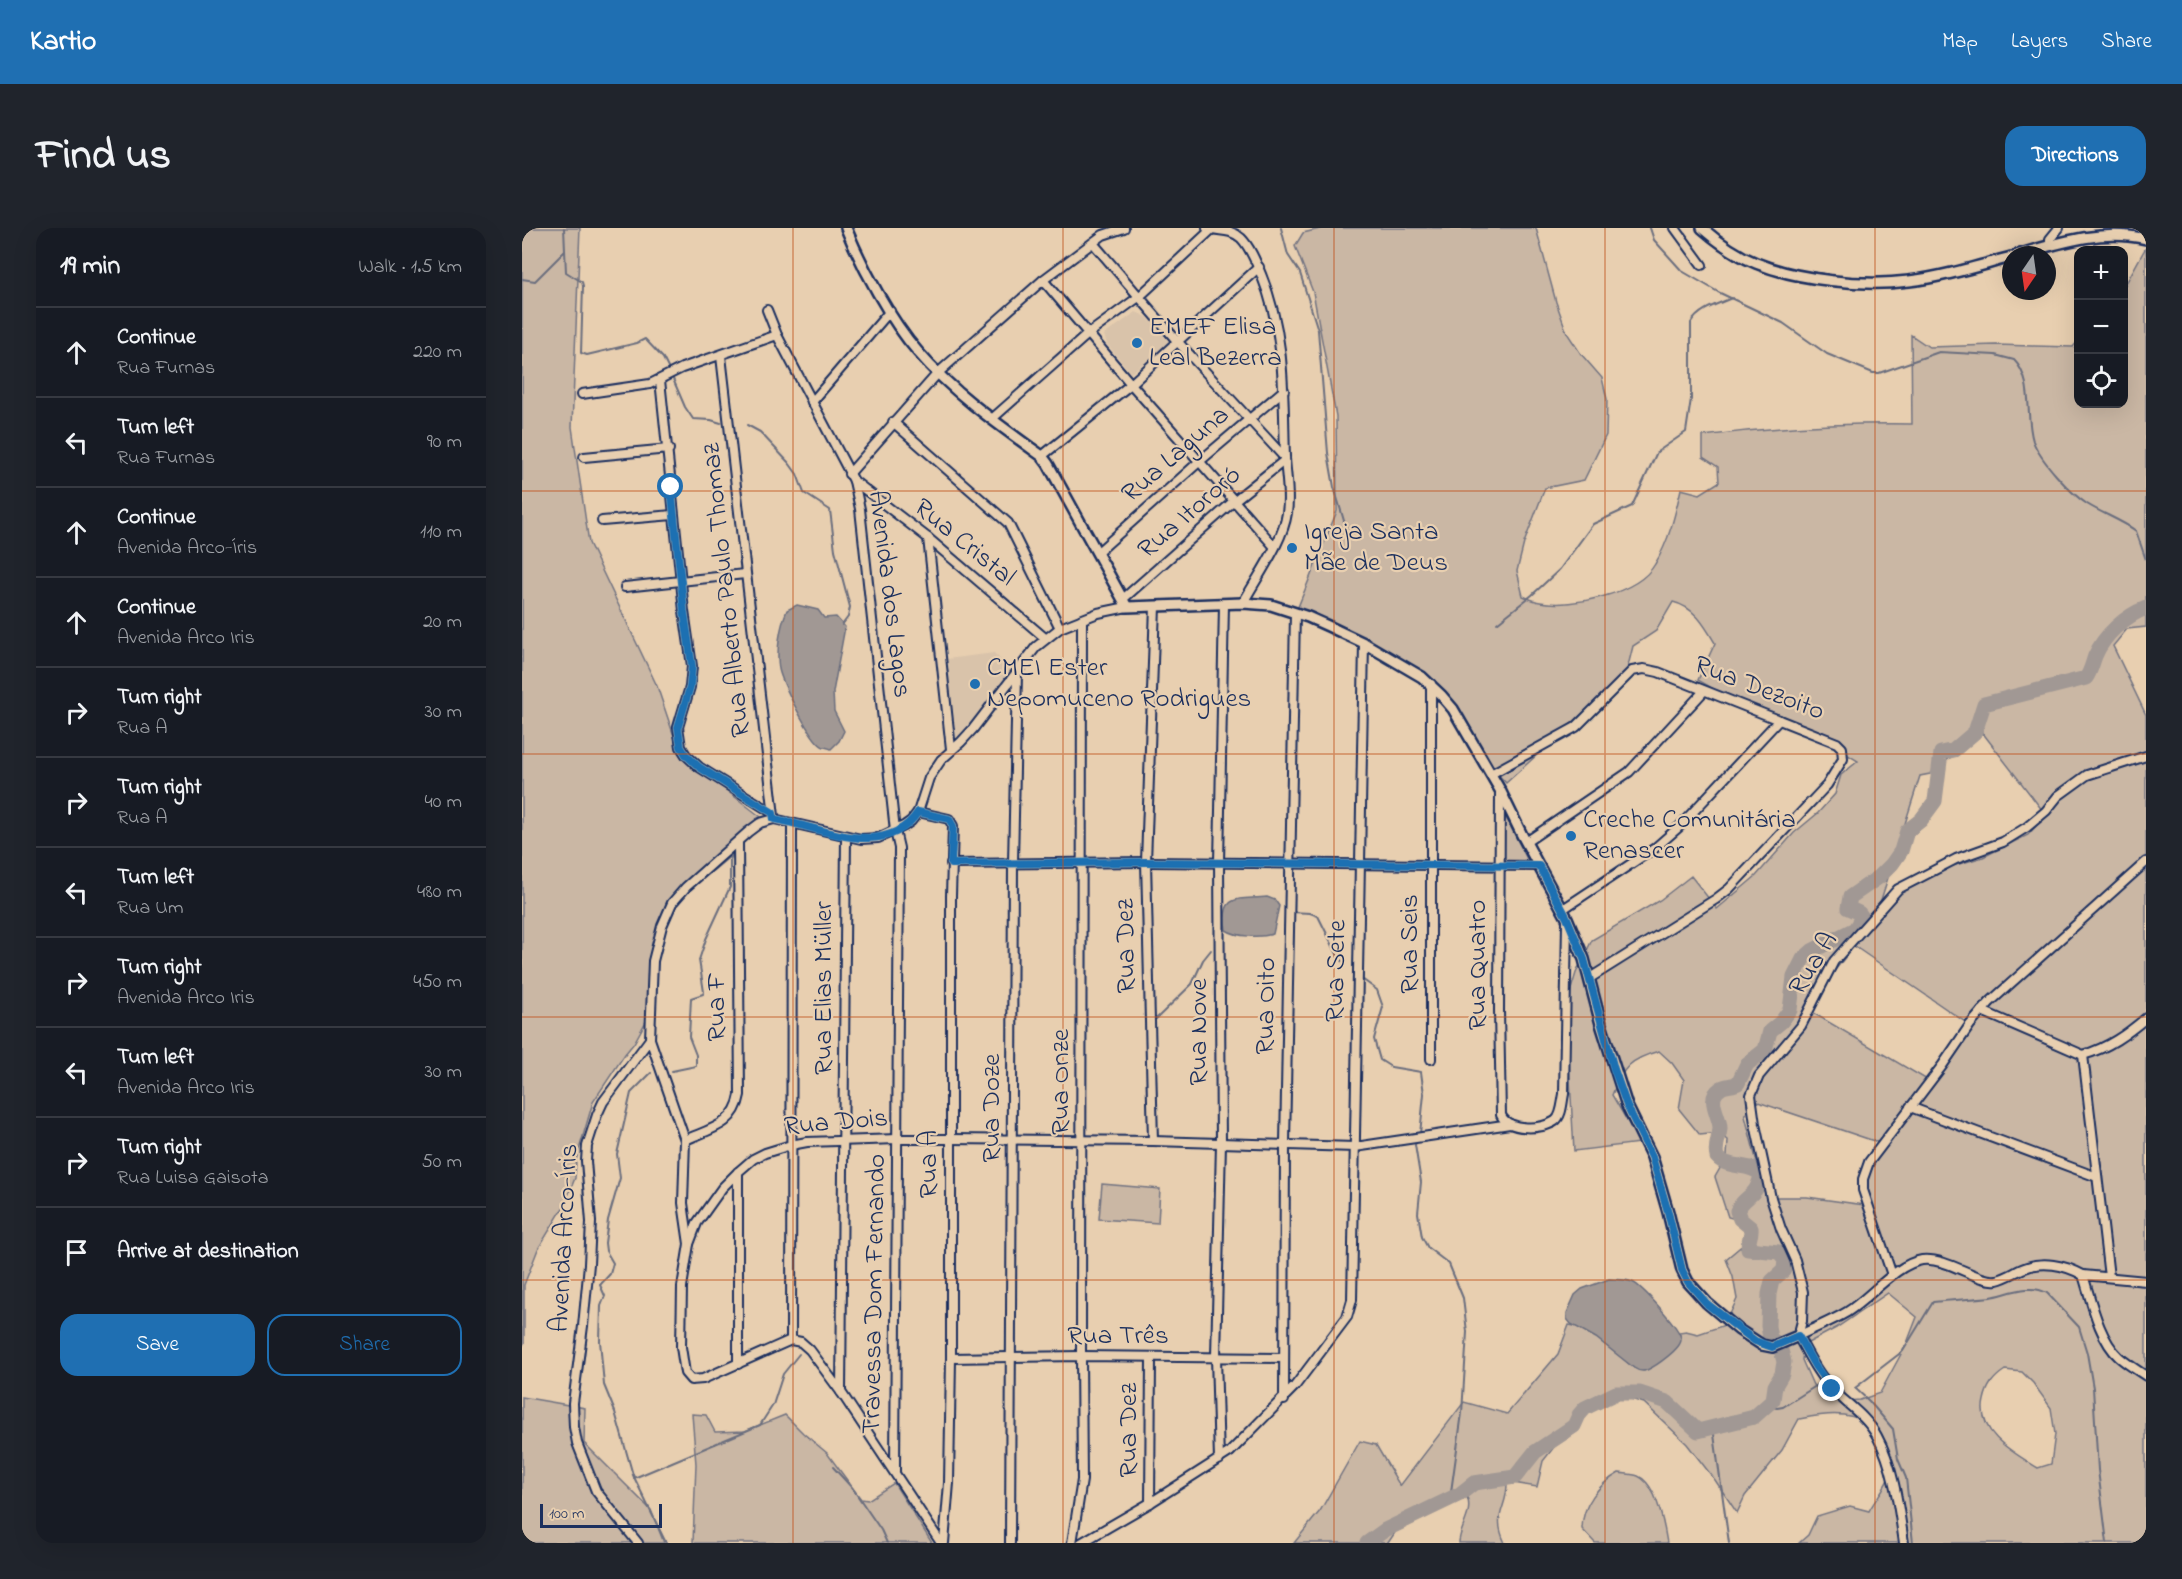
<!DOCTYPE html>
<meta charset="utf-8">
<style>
:root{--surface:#171b24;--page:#20242c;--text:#f1f3f6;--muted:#9ea1a6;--line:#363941;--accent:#1f6fb2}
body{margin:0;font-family:"Indie Flower",sans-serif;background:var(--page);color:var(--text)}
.controls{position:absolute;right:18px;top:18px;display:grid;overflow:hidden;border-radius:12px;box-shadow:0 6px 24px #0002}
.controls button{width:54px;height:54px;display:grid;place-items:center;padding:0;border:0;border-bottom:2px solid var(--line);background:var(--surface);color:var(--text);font:30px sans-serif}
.compass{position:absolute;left:1480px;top:18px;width:54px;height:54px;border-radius:50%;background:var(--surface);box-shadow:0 6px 24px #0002;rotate:193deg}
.scale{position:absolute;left:18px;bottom:15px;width:122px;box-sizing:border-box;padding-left:6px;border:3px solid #1b2f5e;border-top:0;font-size:16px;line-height:21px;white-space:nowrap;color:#1b2f5e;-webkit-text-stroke:4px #e8cfb0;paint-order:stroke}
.stop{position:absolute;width:18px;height:18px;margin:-14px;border:4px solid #1f6fb2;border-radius:50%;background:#fff}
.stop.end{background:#1f6fb2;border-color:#fff;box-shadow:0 2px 6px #0008}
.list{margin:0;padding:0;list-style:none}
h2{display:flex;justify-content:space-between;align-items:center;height:78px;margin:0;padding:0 24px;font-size:26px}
h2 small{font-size:20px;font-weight:400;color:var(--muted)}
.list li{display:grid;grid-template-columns:39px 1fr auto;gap:18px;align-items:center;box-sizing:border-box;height:90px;padding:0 24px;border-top:2px solid var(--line)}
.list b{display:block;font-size:22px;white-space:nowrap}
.list p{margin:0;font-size:20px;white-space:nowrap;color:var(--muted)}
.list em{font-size:20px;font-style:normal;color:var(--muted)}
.actions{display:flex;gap:12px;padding:18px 24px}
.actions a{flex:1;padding:14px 0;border:2px solid var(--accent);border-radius:18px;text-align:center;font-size:21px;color:var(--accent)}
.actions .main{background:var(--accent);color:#fff}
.icon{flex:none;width:33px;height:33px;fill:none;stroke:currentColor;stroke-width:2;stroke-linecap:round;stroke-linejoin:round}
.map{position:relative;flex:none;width:1624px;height:1315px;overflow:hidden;border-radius:18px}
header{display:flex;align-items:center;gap:36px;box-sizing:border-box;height:84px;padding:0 30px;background:var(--accent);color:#fff}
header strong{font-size:28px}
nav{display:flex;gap:33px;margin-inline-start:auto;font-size:21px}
.intro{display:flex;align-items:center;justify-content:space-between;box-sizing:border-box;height:144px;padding:0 36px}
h1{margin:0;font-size:42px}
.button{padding:15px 27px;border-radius:18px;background:var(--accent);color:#fff;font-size:21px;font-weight:700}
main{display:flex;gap:36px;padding:0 36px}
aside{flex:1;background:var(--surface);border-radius:18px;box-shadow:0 6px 24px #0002}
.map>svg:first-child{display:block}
</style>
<header>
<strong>Kartio</strong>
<nav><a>Map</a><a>Layers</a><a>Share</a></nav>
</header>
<div class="intro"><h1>Find us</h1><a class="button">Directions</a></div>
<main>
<aside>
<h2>19 min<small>Walk · 1.5 km</small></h2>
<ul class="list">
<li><svg class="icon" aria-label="ahead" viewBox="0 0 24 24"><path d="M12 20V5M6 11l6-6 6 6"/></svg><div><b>Continue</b><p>Rua Furnas</p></div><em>220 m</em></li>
<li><svg class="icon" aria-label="left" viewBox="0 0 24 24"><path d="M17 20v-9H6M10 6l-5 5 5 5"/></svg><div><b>Turn left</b><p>Rua Furnas</p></div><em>90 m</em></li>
<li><svg class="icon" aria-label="ahead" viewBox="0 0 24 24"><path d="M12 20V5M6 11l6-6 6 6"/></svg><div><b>Continue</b><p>Avenida Arco-Íris</p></div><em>110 m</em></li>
<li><svg class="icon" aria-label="ahead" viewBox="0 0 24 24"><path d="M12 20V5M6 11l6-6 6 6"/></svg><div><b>Continue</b><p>Avenida Arco Iris</p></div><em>20 m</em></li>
<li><svg class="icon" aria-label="right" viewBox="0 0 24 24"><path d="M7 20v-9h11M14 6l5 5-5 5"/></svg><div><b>Turn right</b><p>Rua A</p></div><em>30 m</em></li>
<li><svg class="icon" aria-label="right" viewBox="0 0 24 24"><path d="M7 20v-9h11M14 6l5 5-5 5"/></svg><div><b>Turn right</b><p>Rua A</p></div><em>40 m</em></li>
<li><svg class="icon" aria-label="left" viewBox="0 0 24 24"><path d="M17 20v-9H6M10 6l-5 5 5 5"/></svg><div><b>Turn left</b><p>Rua Um</p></div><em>480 m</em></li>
<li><svg class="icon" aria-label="right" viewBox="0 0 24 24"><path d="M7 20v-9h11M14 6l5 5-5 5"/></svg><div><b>Turn right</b><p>Avenida Arco Iris</p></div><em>450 m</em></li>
<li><svg class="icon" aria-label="left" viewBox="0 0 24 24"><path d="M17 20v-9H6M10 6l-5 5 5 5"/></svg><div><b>Turn left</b><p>Avenida Arco Iris</p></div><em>30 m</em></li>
<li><svg class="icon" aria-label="right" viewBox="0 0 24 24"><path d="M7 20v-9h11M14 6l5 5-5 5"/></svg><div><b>Turn right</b><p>Rua Luisa Gaisota</p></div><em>50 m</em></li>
<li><svg class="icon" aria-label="arrive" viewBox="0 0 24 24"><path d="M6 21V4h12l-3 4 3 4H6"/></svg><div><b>Arrive at destination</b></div></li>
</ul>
<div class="actions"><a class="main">Save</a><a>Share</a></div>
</aside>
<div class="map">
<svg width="1624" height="1315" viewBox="0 0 1624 1315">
<rect width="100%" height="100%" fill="#e8cfb0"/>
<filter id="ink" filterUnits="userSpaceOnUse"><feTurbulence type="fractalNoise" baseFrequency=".0167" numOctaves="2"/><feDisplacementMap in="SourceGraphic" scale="12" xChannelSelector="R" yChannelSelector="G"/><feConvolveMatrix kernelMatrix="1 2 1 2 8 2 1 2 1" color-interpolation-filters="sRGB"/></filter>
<g filter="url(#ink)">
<g fill="#d9c3aa">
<path d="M614,84L625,89L647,114L609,145L585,116L582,107Z"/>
<path d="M472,425L490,443L439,508L432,510L425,431Z"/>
</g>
<g fill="#cab7a4" stroke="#727381" stroke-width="1.5" fill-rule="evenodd">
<path d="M0,0H58L50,199L67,315L135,458L155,517L183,546L243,592L211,626L155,673L133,726L128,786L112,815L103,826L71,874L54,932L53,950L41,980L16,1021L2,1057V1115L0,1119Z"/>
<path d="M802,0H1014L1034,74L1045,105L1059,126L1080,150L1085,171L1084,207L1062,252L1023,260L1002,315L995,343L1001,368C1006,370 1012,373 1018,374C1050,380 1116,366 1133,336C1147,313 1153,287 1159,261L1178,266L1197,254L1196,239L1181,229V208C1250,199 1320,195 1390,196L1389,107L1407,119L1474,117L1551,119L1556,113V176H1602V59L1624,19V399L1605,401L1591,418L1624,487V1315H1277L1286,1307L1295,1288L1328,1278L1347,1283C1354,1270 1366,1257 1369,1243C1371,1232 1366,1221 1359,1213C1355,1207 1350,1199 1345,1195C1324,1182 1299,1187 1277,1191L1260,1222L1223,1268L1215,1285L1193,1252L1165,1216L1122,1175L1089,1165L1051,1195L1021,1233L1015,1259L985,1254C986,1282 969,1285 983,1315H937C937,1301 950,1287 946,1272C945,1268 941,1263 939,1259L882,1291L866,1315H772L798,1283L838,1213L854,1217L878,1258L942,1174L985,1186L1036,1126L1047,1097C1066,1098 1097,1128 1112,1140L1122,1143L1158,1107L1157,1104L1164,1103L1176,1106L1203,1097L1215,1071L1211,1049L1204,1031L1229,1010L1225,994L1206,989L1193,949L1205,928L1206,912L1197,905L1178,907L1157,881L1162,852L1150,835L1137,823C1108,831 1101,839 1090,867L1118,915L1052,923L1044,778L1054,745L1070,712L1138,672L1169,648L1195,681L1234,648L1272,605L1296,585L1313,566L1319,547L1336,533L1282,500L1260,490L1249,494L1176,452L1193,415C1182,396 1172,379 1151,374L1134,403L1111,418L1104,446L984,555L972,542L909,456L888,438L774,384L815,283L814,188L791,64L773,18L781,5ZM1460,504L1524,587L1506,607L1461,629L1403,646L1370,671L1353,691L1398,548L1408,546ZM1332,718L1449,798L1412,856L1291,785L1310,746ZM1230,872L1355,914L1357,917L1339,961L1343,977L1285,969H1247L1240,954L1223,888ZM1366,1065L1395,1089L1385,1115L1358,1165L1338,1172L1324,1173L1310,1171L1302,1163L1291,1157L1280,1132L1283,1108L1284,1116L1314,1100ZM1483,1142L1500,1144L1511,1155L1529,1180L1533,1206L1529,1236L1516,1240C1492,1225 1454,1205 1462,1172C1465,1158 1471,1150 1483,1142Z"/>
<path d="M981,584L1007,635H987L981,630Z"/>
<path d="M580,956L638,961L636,995L577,991Z"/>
<path d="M0,1169L63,1180L62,1215L129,1282L142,1315H0Z"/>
<path d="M170,1186L184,1187L193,1204L223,1203L263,1187L281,1205L305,1225L339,1271L346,1272L372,1255L410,1315H171L174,1236Z"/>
<path d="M1097,1245C1103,1246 1110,1246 1116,1248C1135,1256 1142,1296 1145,1315H1073L1060,1301C1060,1277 1077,1256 1097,1245Z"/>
</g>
<g fill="#a19894" stroke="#6b6e7e" stroke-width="1.5">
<path d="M275,377L296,382L302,390L314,389L323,399L311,464L312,483L322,503L317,513L309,521C308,520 300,519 300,518C288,511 260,455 257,441C254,422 258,399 265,382Z"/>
<path d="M745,669L753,672L757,678L751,706C738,710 715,709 704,702C698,664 718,672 745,669Z"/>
<path d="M1087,1051C1094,1052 1103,1051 1110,1054C1120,1058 1159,1101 1159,1111C1160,1120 1134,1138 1125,1142C1120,1144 1116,1143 1112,1140L1074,1110L1049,1096L1045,1091V1085L1053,1067L1060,1061Z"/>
</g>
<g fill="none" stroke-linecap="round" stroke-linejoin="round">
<g stroke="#6b6e7e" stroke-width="2">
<path d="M42,0L44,44L60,54L61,58L59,125L65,127L115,115L123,111L141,130L147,142"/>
<path d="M759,0L766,27L778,45L796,102L806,225L812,259L825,303"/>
<path d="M1128,0L1132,12L1160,43L1196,64L1261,95L1305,126L1351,145H1357L1417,124L1473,127L1492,132C1512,152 1503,188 1511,213C1518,232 1548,265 1565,276C1581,286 1599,292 1614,303L1624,332"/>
<path d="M0,51L13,53L43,23"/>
<path d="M151,151L163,179L171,191L189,192L199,195"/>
<path d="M225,197L238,204L267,235L275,246L282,265L308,282L313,322L328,379L326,389L320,397"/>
<path d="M975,395L1010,367L1038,341L1071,296L1110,278L1135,224L1164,204L1169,171V95C1177,81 1196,76 1210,70"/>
<path d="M769,684L788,685L796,688L816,728L822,735"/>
<path d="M840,751L855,762L861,779L852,811L858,832L869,839L899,844L902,866L898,906"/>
<path d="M634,791L670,756L681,732L689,722"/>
<path d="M150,843L174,838V827L167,809L169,770L181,766L182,764L177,732L184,711L208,659V632L212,620"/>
<path d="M129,845L109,865L95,926L98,950L86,992L83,1015L84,1023L91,1035L88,1046L78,1057L83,1068L79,1078L78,1113L82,1157L93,1184L111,1247L144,1315"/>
<path d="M895,911L893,917L899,954L896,985L900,1009L906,1020L927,1036L941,1070L945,1104L940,1185L928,1271"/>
<path d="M1245,1178L1255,1180L1261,1179L1297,1156"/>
<path d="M1191,1199L1207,1315"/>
<path d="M311,1239L331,1261L359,1302L365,1315"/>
<path d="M112,1250L238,1197L251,1177L261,1146L277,1126"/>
<path d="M1391,1315L1384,1250L1376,1231L1371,1201L1347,1173L1333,1160L1381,1123L1411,1074C1430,1072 1450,1071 1469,1069C1486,1066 1508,1055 1525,1065L1557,1099L1565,1125L1571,1160L1576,1242L1585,1315"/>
</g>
<path stroke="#a19894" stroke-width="15" d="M845,1315L863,1302L938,1266L952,1255L993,1249L1013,1224L1052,1198L1057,1187L1063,1180L1094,1165H1118L1145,1174L1176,1203L1232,1189L1251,1172L1253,1158L1260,1146L1262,1134L1258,1118L1248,1110L1246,1098L1247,1066L1250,1053L1262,1042L1263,1031L1257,1024L1226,1021C1225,1015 1230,1008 1229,1000L1218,991L1215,983C1223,966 1234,971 1239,947C1230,934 1206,942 1195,929C1192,919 1197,911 1198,901C1199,889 1183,871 1198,861C1202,857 1211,858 1216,855L1225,836L1243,822L1248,803L1259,794L1268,782L1272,749L1281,731L1290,723L1333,701L1340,689L1337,685L1326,680L1328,669L1357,649L1370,636L1379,623L1385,603L1399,592L1413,573L1419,525L1432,522L1453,504L1462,476L1564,450C1569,443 1570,436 1573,428C1582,407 1603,388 1624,380"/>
<g stroke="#1b2f5e" stroke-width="12">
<g id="minor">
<path d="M685,0C699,4 707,0 719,10C728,19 734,34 739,46C764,107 761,166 763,230C764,248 768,267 765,285C761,314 735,349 721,375"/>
<path d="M1153,0L1180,37"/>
<path d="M571,15L655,113L763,230"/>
<path d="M1528,18V11L1537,0"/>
<path d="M521,52L609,156L752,318"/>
<path d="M245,82L255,107L332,253L338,281L373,603L377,620L373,1243"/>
<path d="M199,128L252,588"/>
<path d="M138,152L162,383L170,438L168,459L156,499L159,519L164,527L177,539L251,585"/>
<path d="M60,166L128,156L160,140L255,107"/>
<path d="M290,174L368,83"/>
<path d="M471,190L566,106L618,68L690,1"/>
<path d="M371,194L486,295L538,400"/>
<path d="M520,228L609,156L737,39"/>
<path d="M62,229L147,221"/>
<path d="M327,246L416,145L521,52L581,7L602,0"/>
<path d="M332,253L406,310L523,410"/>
<path d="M80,293L151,287"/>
<path d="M406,310L429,521"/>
<path d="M575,325L678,233L762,162"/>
<path d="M103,359L223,346"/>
<path d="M601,371L713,272L763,232"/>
<path d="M909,456V831"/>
<path d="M969,546L1054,499L1110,443L1122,441L1136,444L1315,515L1320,520L1321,531L1305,557L1207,661L1194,671L1068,750"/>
<path d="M978,563L977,783L979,887C986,903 1020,902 1033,893C1040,888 1040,875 1042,866L1045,694"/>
<path d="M396,584L427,591L431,598L429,668V1130L427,1255L422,1315"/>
<path d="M1004,614L1107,544L1182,463"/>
<path d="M429,636L624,634L1017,638"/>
<path d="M1041,681L1133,620L1157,599L1257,492"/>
<path d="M1460,783L1561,827"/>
<path d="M128,811L163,912L161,975L167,1016L160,1059L159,1119L163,1145L169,1152L181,1151L269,1112L279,1114L288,1122L319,1164L419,1315"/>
<path d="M1388,879L1575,949"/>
<path d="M163,912C188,901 213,897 218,867L216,614"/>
<path d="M631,913L624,634L633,378"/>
<path d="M167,1016L175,995L200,960L216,944L231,931L243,925L269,917L285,914L376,911H428L631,913L833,919L988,896"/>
<path d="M1370,1047L1341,962V951L1347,934L1420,838L1448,797L1468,774L1624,634"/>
<path d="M1561,1047L1624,1053"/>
<path d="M1587,1049L1561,827C1586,820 1605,806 1624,790"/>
<path d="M1276,1108L1280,1093L1281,1064L1273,1032L1259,1001L1249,970L1233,896L1229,867L1237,848L1279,798L1312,733L1376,661L1434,631L1481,614L1505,599L1524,583L1536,568L1565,547L1624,528"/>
<path d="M1276,1108C1292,1100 1310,1093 1325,1084C1348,1070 1374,1036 1400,1032C1426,1029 1456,1055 1475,1052C1484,1050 1491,1045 1500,1041C1520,1032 1543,1037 1561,1047C1569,1072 1577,1111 1597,1129C1605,1136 1615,1142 1624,1148"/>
<path d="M1276,1108C1286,1126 1296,1147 1311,1162C1326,1177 1345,1189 1355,1208C1372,1239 1377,1281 1382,1315"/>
<path d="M269,1112L270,595"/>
<path d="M429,1130L559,1128L762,1130"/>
<path d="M216,1136V944"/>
<path d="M319,1164L324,608"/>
<path d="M762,1172L763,916L773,385"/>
<path d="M697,1232L694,1129L699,915L697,635L702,376"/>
<path d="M628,1275L629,1130"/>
<path d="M116,1315L74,1263L55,1215L52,1199L51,1175L61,1098L67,1036L69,994L64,933L65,918L75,887L81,874L128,811L131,733L140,698L150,675L164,659L226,604L238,595L252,591L339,611L356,610L382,598L389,593L396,584L407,550L419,532L439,514L451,501L514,419L538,400L576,385L605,379"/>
<path d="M488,1315L491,635L495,446"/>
<path d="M550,1315L560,1252L559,1128L560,391"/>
<path d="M559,1315L628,1275L708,1224L773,1158L825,1089L830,1072L842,415"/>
</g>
</g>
<g stroke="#1b2f5e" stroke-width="14">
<g id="tertiary">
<path d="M324,0C340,39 368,92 396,124C430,164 477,197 520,228L526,236L605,379L721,375L749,377L786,389L806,398L842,415L900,449L919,467L931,481L978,562L1000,607L1045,690L1062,731L1079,796L1105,878L1130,929L1146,984L1160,1042L1166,1054L1185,1075L1217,1102L1240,1117L1250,1119L1276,1108"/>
<path d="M1180,0C1196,14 1214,27 1234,35C1276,52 1341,59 1387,53C1421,49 1456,38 1489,29"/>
<path d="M1495,27C1536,15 1582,0 1624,11"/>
</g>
</g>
<use href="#minor" stroke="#e8cfb0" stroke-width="8"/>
<use href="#tertiary" stroke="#e8cfb0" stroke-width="9"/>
</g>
</g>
<g fill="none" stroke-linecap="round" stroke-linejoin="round" filter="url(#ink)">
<path stroke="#1f6fb2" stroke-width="8" d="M149,259L162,383L170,438L168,459L156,499L159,519L164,527L177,539L251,585L252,591C297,598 363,634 396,584L427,591L431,598L429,636L624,634L1017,638L1045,690L1062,731L1092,841L1105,878L1130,929L1146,984L1160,1042L1166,1054L1185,1076L1233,1113L1250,1119L1276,1108L1293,1138L1310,1161"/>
</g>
<path fill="none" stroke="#bf511c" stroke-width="1.5" stroke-opacity="0.55" d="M271,0V1315M541,0V1315M812,0V1315M1083,0V1315M1353,0V1315M0,263H1624M0,526H1624M0,789H1624M0,1052H1624"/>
<g fill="#1f6fb2" stroke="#e8cfb0" stroke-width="2">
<circle cx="615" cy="115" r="6"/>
<circle cx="770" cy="320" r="6"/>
<circle cx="453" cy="456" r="6"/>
<circle cx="1049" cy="608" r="6"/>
</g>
<g text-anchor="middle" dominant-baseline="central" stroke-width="4.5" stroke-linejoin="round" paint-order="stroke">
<g font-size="27" fill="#1b2f5e" stroke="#e8cfb0" text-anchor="start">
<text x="627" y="99">EMEF Elisa<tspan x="627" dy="31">Leal Bezerra</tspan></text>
<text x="782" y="304">Igreja Santa<tspan x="782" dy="31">Mãe de Deus</tspan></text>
<text x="465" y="440">CMEI Ester<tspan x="465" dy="31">Nepomuceno Rodrigues</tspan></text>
<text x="1061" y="592">Creche Comunitária<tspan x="1061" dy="31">Renascer</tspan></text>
</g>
<g font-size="27" fill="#1b2f5e" stroke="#e8cfb0">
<text transform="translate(654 227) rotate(-41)">Rua Laguna</text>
<text transform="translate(668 285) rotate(-41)">Rua Itororó</text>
<text transform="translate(442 315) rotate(39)">Rua Cristal</text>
<text transform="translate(205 362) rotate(-96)">Rua Alberto Paulo Thomaz</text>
<text transform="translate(367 366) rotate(83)">Avenida dos Lagos</text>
<text transform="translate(1237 461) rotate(21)">Rua Dezoito</text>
<text transform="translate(888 716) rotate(-90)">Rua Seis</text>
<text transform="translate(605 718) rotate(-91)">Rua Dez</text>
<text transform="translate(1292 736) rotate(-58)">Rua A</text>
<text transform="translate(956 737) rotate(-90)">Rua Quatro</text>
<text transform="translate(815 743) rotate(-89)">Rua Sete</text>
<text transform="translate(302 760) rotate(-90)">Rua Elias Müller</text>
<text transform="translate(745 778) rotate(-89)">Rua Oito</text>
<text transform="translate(195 779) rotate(-90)">Rua F</text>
<text transform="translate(677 804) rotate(-90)">Rua Nove</text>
<text transform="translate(539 854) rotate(-90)">Rua Onze</text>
<text transform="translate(470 880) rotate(-90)">Rua Doze</text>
<text transform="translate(314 895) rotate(-5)">Rua Dois</text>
<text transform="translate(407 936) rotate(-90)">Rua A</text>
<text transform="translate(43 1010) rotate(-87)">Avenida Arco-Íris</text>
<text transform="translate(353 1066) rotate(-89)">Travessa Dom Fernando</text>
<text x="596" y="1108">Rua Três</text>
<text transform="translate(607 1202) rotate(-90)">Rua Dez</text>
</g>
</g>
</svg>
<div class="controls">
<button>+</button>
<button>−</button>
<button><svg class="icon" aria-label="locate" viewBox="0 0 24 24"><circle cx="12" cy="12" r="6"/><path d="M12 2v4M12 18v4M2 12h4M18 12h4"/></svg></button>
</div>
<svg class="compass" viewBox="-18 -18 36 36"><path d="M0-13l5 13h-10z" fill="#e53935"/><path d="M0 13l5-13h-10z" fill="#9ea1a6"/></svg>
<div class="scale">100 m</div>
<div class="stop" style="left:149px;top:259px"></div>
<div class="stop end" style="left:1310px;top:1161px"></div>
</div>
</main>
